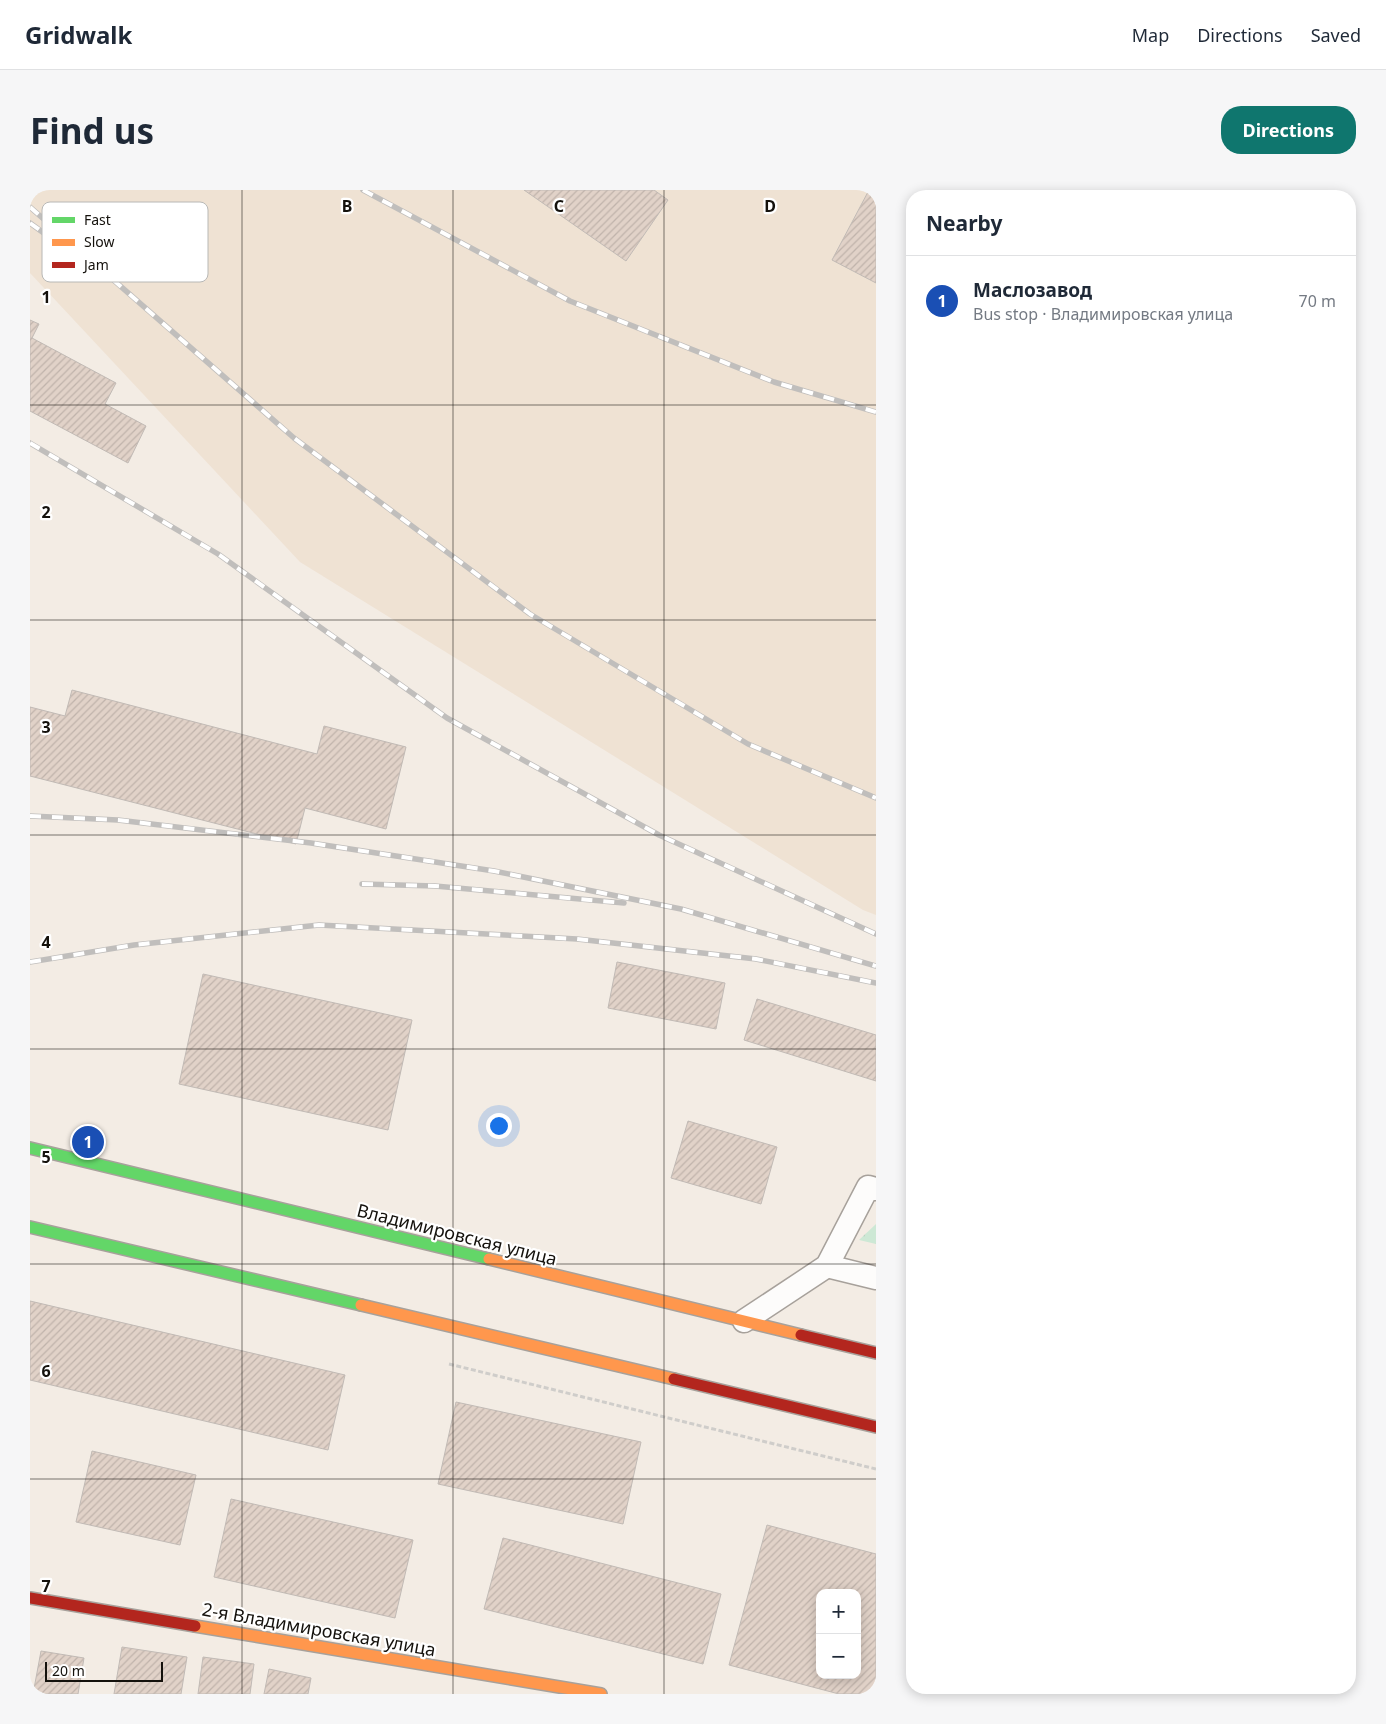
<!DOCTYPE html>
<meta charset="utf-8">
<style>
:root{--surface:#fff;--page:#f6f6f7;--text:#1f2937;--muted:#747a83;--line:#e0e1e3;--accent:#0f766e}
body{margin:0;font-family:"Noto Sans",sans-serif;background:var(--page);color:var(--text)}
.controls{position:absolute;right:15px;bottom:15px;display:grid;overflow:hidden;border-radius:10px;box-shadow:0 2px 12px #0003}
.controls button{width:45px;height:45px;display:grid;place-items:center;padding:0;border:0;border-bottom:1px solid var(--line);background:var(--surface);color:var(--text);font:25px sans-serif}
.scale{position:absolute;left:15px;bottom:12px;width:118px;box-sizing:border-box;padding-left:5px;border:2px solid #14110c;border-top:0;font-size:14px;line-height:18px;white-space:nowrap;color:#14110c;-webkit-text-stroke:4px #fff;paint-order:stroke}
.you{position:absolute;left:468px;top:935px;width:18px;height:18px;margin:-12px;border:4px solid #fff;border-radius:50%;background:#1a73e8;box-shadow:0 0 0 8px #1a73e833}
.badge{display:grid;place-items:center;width:32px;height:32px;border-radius:50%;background:var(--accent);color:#fff;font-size:16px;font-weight:700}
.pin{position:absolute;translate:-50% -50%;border:2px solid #fff;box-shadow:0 1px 5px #0006}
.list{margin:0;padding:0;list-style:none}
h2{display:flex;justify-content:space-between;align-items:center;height:65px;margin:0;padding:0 20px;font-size:21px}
h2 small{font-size:16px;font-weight:400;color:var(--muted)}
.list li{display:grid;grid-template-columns:32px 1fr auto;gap:15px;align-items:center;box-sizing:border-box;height:90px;padding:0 20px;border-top:1px solid var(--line)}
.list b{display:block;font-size:19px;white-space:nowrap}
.list p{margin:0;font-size:16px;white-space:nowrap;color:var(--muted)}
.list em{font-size:16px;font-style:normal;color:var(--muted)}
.map{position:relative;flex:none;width:846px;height:1504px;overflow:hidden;border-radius:20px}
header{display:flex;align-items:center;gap:30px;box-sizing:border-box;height:70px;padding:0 25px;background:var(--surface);border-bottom:1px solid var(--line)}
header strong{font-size:24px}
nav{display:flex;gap:28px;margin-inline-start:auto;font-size:18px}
.intro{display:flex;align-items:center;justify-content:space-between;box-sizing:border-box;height:120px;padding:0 30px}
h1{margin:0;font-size:35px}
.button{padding:12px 22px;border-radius:20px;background:var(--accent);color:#fff;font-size:18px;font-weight:700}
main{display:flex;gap:30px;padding:0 30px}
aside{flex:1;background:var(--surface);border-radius:20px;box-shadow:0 2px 12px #0003}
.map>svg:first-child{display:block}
</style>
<header>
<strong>Gridwalk</strong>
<nav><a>Map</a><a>Directions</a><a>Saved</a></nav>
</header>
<div class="intro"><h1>Find us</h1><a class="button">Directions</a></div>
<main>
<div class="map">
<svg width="846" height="1504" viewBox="0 0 846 1504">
<defs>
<pattern id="grass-tufts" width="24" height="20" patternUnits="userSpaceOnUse" patternTransform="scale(1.25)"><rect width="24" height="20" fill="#cde8d5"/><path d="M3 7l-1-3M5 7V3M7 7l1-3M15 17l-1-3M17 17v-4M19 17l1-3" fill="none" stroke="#afc6b6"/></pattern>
<pattern id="building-hatch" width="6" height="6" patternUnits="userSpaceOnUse" patternTransform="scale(1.25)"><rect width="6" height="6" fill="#e1d2c8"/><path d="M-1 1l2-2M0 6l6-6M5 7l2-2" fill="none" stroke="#c0b3ab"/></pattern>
</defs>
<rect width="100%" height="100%" fill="#f3ece4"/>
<path fill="#efe2d3" d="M0,0H846V725L833,720L270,372L0,83Z"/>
<path fill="url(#grass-tufts)" d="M846,1034V1054L829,1050Z"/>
<g fill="url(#building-hatch)" stroke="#c1bab5" fill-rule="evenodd">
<path d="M494,0H624L638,10L596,71Z"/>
<path d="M839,0H846V93L802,70Z"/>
<path d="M0,130L9,134L2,148L86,193L75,214L116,236L98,273L0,221Z"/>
<path d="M42,500L287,564L294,536L376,557L356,639L275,618L266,654L0,586V517L35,526Z"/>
<path d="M587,772L695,793L686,839L578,818Z"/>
<path d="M173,784L382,830L358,940L149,894Z"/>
<path d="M727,809L846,845V891L714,850Z"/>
<path d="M658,931L747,957L731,1014L641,988Z"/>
<path d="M0,1111L315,1185L298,1260L0,1190Z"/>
<path d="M426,1212L611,1252L593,1334L408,1294Z"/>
<path d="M62,1261L166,1285L150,1355L46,1332Z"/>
<path d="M201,1309L383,1350L365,1428L184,1387Z"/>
<path d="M737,1335L846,1364V1504H809L699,1475ZM790,1403H827V1485H790Z"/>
<path d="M473,1348L691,1404L673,1474L454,1419Z"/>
<path d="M92,1457L157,1467L151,1504H84Z"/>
<path d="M11,1461L54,1468L48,1504H3Z"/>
<path d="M173,1467L224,1474L220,1504H168Z"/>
<path d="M239,1479L281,1488L278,1504H234Z"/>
</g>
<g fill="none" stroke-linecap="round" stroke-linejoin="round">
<g stroke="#a7a19b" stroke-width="25">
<g id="lane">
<path d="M797,1076L846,1088"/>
<path d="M714,1131L797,1076L838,997L846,999"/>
</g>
</g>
<g stroke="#a7a19b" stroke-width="14">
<g id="fast">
<path d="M0,958L459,1069"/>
<path d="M0,1037L331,1115"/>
</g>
</g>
<g stroke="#a7a19b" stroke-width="14">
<g id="slow">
<path d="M459,1069L771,1145"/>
<path d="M331,1115L644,1189"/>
<path d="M165,1436L571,1504"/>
</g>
</g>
<g stroke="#a7a19b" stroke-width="14">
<g id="jam">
<path d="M771,1145L846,1163"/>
<path d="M644,1189L846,1237"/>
<path d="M0,1408L165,1436"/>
</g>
</g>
<path stroke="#cfcdca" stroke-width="3" stroke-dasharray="5 2.5" stroke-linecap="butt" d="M419,1174L846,1279"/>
<use href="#lane" stroke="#fdfcfb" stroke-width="22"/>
<use href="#fast" stroke="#63d668" stroke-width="11"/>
<use href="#slow" stroke="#ff974d" stroke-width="11"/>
<use href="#jam" stroke="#b3261e" stroke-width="11"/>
<g stroke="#c0bebc" stroke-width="5.5">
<g id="rail">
<path d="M333,0L540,111L744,192L846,222"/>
<path d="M0,17L264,248L500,424L718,554L846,608"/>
<path d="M0,33L40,62"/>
<path d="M0,253L188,364L417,528L629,645L846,744"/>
<path d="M0,626L88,630L281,653L464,681L651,719L846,776"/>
<path d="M332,694L405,696L594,713"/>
<path d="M0,772L104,755L289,735L547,749L726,769L846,793"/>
</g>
</g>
<use href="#rail" stroke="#fff" stroke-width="4" stroke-dasharray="11" stroke-linecap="butt"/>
</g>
<path fill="none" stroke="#14110c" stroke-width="1" stroke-opacity="0.55" d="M212,0V1504M423,0V1504M634,0V1504M0,215H846M0,430H846M0,645H846M0,859H846M0,1074H846M0,1289H846"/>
<g text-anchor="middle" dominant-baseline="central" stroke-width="4.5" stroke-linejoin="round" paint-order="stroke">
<g font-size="18" fill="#14110c" stroke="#fff">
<text transform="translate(427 1044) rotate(14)">Владимировская улица</text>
<text transform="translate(289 1439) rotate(10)">2-я Владимировская улица</text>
</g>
</g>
<rect x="12" y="12" width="166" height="80" rx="8" fill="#fff" stroke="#b8b8b6" stroke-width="1"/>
<rect x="22" y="27" width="23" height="6" fill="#63d668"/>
<rect x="22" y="49" width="23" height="7" fill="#ff974d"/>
<rect x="22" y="72" width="23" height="6" fill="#b3261e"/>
<g font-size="14" fill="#14110c">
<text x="54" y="35">Fast</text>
<text x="54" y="57">Slow</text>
<text x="54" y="80">Jam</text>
</g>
<g font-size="16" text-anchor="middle" font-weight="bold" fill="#14110c" stroke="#fff" stroke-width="4.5" stroke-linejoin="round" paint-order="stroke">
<text x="317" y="22">B</text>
<text x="529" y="22">C</text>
<text x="740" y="22">D</text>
<text x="16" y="113">1</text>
<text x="16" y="328">2</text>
<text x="16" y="543">3</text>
<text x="16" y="758">4</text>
<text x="16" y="973">5</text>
<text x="16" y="1187">6</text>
<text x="16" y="1402">7</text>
</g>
</svg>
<div class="controls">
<button>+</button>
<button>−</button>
</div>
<div class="scale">20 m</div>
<div class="you"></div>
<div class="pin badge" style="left:58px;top:952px;background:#1a4fb4">1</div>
</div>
<aside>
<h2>Nearby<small></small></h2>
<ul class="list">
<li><span class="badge" style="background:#1a4fb4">1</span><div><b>Маслозавод</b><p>Bus stop · Владимировская улица</p></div><em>70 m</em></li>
</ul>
</aside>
</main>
